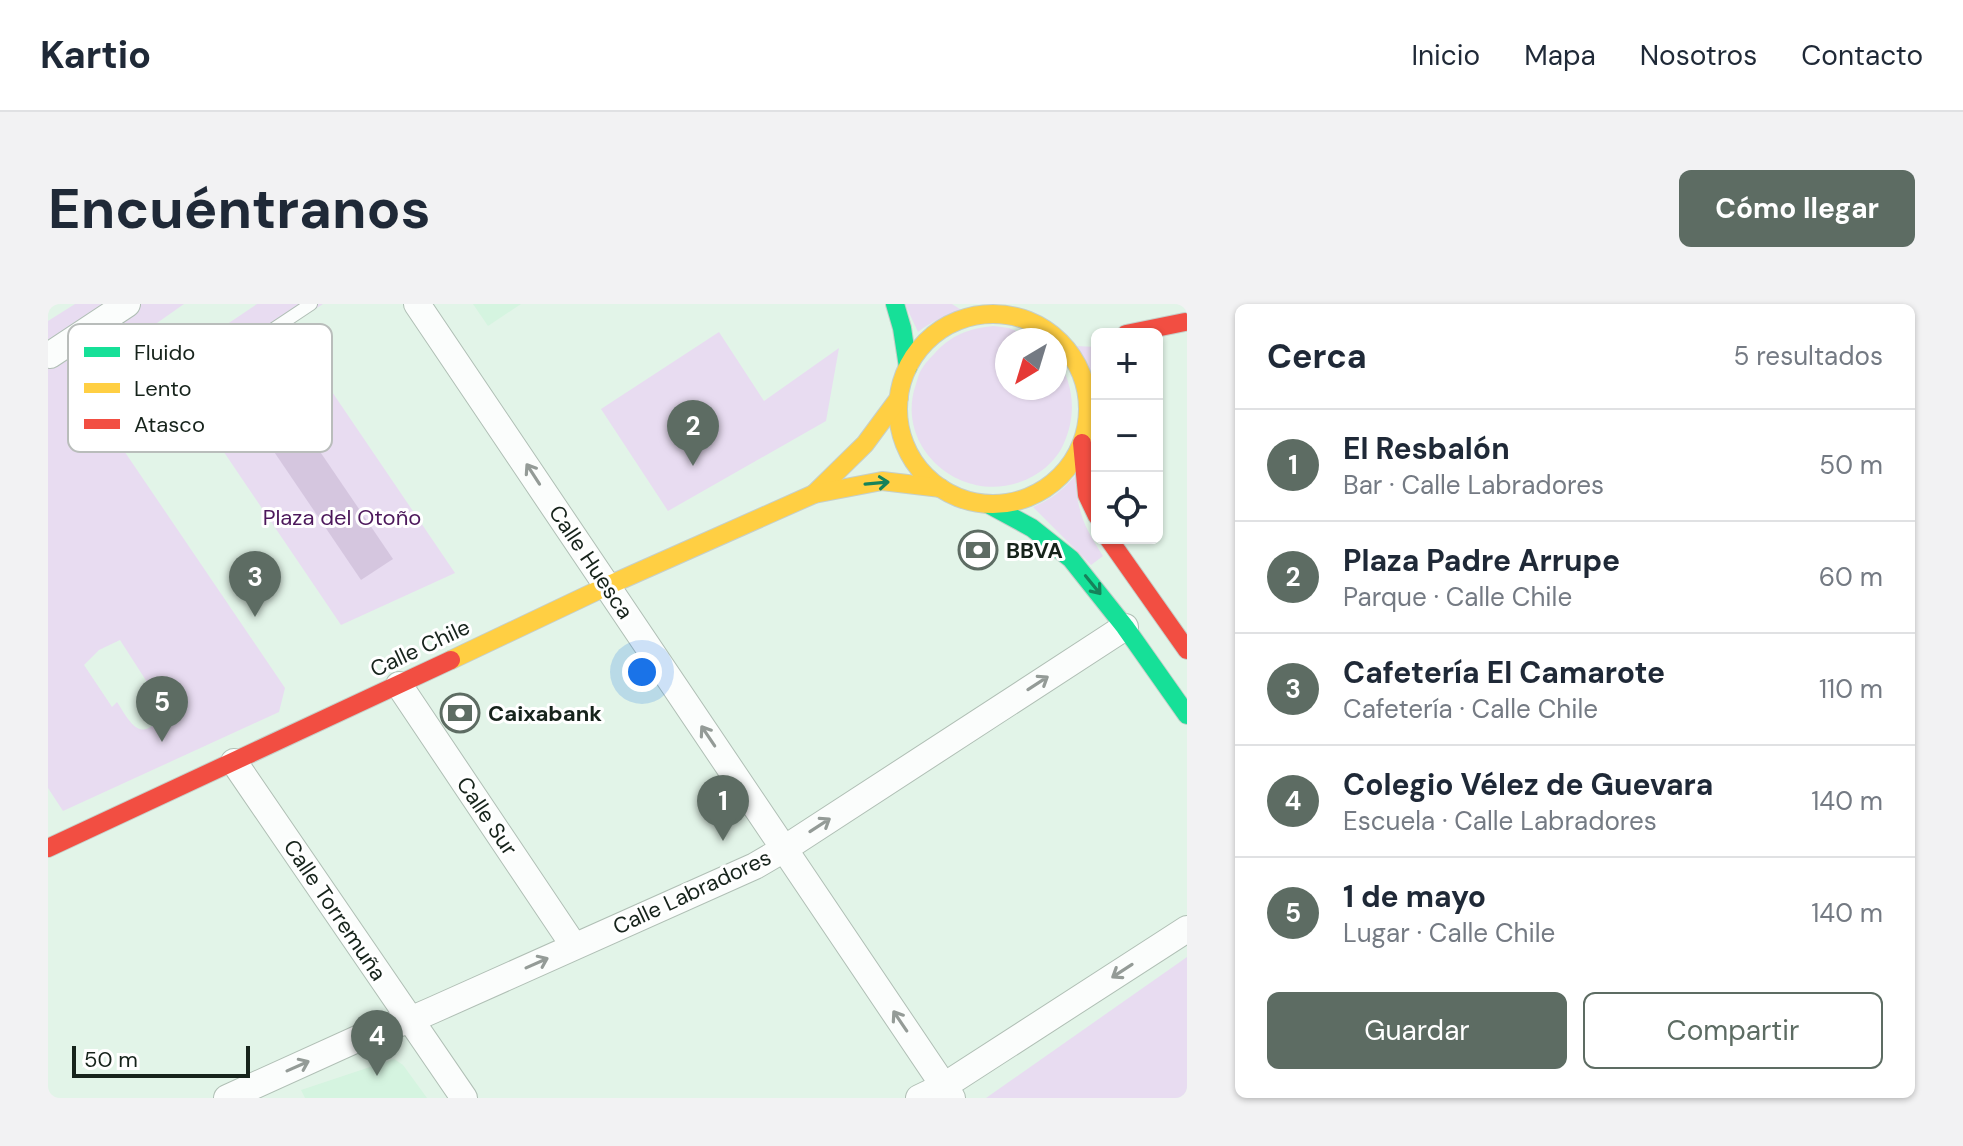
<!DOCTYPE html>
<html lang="es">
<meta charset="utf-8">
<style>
:root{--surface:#fff;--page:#f2f2f3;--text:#1f2937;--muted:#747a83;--line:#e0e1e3;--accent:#5d6c63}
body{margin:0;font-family:"DM Sans",sans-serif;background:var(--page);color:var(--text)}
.controls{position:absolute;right:24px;top:24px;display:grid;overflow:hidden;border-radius:12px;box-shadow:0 2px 6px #0004}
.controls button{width:72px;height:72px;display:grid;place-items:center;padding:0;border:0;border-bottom:2px solid var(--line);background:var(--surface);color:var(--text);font:40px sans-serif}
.compass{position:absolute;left:947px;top:24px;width:72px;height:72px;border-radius:50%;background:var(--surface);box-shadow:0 2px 6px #0004;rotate:218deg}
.scale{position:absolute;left:24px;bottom:20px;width:178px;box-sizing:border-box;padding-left:8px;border:4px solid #16231b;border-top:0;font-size:22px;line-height:28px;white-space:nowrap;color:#16231b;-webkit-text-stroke:6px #fff;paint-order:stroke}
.you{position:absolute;left:594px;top:368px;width:28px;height:28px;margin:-20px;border:6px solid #fff;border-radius:50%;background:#1a73e8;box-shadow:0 0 0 12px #1a73e833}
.badge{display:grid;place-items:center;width:52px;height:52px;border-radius:50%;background:var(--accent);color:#fff;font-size:26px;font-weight:700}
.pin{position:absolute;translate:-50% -66px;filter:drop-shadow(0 2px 4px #0008)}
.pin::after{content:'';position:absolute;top:42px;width:28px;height:24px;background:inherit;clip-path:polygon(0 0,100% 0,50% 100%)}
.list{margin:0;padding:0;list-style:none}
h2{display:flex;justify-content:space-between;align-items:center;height:104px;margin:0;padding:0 32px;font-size:34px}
h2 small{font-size:26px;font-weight:400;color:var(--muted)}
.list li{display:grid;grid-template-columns:52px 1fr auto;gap:24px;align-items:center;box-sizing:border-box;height:112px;padding:0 32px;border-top:2px solid var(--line)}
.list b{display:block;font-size:30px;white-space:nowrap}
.list p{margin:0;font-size:26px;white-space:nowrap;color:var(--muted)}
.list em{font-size:26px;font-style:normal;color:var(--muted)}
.actions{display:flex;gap:16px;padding:24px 32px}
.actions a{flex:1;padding:18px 0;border:2px solid var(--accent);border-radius:12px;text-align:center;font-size:28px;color:var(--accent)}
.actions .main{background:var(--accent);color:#fff}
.icon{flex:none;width:44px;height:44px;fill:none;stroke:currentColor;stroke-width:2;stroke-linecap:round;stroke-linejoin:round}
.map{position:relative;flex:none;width:1139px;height:794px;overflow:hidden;border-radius:12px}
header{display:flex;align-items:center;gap:48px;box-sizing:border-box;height:112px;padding:0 40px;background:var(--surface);border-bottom:2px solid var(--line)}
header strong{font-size:38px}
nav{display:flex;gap:44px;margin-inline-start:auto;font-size:28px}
.intro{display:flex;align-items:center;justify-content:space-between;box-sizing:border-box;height:192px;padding:0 48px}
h1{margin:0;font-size:56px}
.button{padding:20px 36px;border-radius:12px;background:var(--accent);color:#fff;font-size:28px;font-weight:700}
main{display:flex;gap:48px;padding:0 48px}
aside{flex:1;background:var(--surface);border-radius:12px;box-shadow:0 2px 6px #0004}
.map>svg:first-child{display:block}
</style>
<header>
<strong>Kartio</strong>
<nav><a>Inicio</a><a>Mapa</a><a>Nosotros</a><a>Contacto</a></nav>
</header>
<div class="intro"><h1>Encuéntranos</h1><a class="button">Cómo llegar</a></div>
<main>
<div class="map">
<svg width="1139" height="794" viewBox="0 0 1139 794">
<rect width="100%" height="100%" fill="#e2f4e8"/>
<g fill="#d5f4e0">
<path d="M425,0H473L440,22Z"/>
<path d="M346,755L355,761L379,794H257L253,786Z"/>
</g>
<g fill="#e8dcf1" fill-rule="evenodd">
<path d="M27,0H136L28,76L237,384L231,408L15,507L0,484V17ZM72,336L99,378L93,382L109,406L108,418C90,438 79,413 69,398L64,403L36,361L51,346Z"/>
<path d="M209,0H275L240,23L407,269L293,321L117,61L123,56L132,68L152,54L145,43Z"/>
<path d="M857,0H904L915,7C898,11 884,17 870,28Z"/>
<path d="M946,22L961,24L989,36H959V84H1007V52C1026,78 1029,110 1016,139C1008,158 990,172 972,178C911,200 846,142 868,80C870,74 871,68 875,63C878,58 883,53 887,49C903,31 922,24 946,22Z"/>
<path d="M671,28L716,97L791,44L778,117L620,207L553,105Z"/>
<path d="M1028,42L1049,43V76L1046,81L1044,69Z"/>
<path d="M1027,172C1030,209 1035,221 1055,252L1043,261L985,203C1003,195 1014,187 1027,172Z"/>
<path d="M1139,653V794H938Z"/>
</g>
<path fill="#d5c6df" d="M203,46L345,255L313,276L172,68Z"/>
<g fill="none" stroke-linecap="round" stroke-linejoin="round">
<g stroke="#b0bfb5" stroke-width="14">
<path id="lane" d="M209,36L263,0"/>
</g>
<g stroke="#b0bfb5" stroke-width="28">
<g id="street">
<path d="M369,0L904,794"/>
<path d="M2,51L79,0"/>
<path d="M351,381L526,642"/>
<path d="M186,458L416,794"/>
<path d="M179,794L329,726L362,716L385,706L707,562L736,545L1077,323"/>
<path d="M871,794L896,782L1139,625"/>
</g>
</g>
<g stroke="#c6cfc9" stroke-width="20">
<g id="fast">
<path d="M847,0L854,24L860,63"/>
<path d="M940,200L984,224L1023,255L1077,323L1139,411"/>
</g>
</g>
<g stroke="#c6cfc9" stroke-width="20">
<g id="slow">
<circle cx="945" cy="105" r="95"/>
<path d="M766,190L817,140L851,94"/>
<path d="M403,356L559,282L766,190L834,177L893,184"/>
</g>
</g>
<g stroke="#c6cfc9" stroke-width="20">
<g id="jam">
<path d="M1078,30L1137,18"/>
<path d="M1034,139L1039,191L1049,212"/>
<path d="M1060,234L1139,346"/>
<path d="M0,544L403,356"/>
</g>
</g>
<use href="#lane" stroke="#fbfdfc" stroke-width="12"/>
<use href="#street" stroke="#fbfdfc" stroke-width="26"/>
<use href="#fast" stroke="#16e098" stroke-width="18"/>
<use href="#slow" stroke="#ffcf43" stroke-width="18"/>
<use href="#jam" stroke="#f24e42" stroke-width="18"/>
</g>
<defs><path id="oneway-shaft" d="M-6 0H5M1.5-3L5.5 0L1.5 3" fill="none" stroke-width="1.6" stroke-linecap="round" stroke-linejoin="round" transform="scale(2)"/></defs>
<g stroke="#949b97">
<use href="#oneway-shaft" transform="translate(485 170) rotate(-123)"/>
<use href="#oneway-shaft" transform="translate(990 379) rotate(-33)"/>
<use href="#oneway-shaft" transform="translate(660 432) rotate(-124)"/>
<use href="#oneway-shaft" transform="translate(772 521) rotate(-33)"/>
<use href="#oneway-shaft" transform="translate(489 659) rotate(-24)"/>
<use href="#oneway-shaft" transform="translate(1074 667) rotate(147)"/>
<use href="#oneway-shaft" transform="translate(852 717) rotate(-124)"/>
<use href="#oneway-shaft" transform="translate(250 762) rotate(-24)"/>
</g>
<g stroke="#16825a">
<use href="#oneway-shaft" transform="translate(829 179) rotate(-5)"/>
<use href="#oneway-shaft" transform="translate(1045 281) rotate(51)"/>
</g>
<defs>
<g id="bank-ring" transform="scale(2)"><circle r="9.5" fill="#fff" stroke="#5d6c63" stroke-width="1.5"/><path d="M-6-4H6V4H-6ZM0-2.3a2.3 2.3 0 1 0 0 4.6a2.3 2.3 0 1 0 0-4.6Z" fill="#5d6c63"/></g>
</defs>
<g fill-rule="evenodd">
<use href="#bank-ring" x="930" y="246"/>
<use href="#bank-ring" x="412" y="409"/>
</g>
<g text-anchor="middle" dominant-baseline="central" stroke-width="6" stroke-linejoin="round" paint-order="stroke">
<g font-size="22" fill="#4c185b" stroke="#fff">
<text x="294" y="213">Plaza del Otoño</text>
</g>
<g font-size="22" font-weight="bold" fill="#16231b" stroke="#fff" text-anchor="start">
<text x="958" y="246">BBVA</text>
<text x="440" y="409">Caixabank</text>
</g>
<g font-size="22" fill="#16231b" stroke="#fff">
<text transform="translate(543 258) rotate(56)">Calle Huesca</text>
<text transform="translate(372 344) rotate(-25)">Calle Chile</text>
<text transform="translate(439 512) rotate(56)">Calle Sur</text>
<text transform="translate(644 588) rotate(-25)">Calle Labradores</text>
<text transform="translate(287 606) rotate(56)">Calle Torremuña</text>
</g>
</g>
<rect x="20" y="20" width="264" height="128" rx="12" fill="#fff" stroke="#b9bdbb" stroke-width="2"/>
<rect x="36" y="43" width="36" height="10" fill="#16e098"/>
<rect x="36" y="79" width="36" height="10" fill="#ffcf43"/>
<rect x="36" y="115" width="36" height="10" fill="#f24e42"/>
<g font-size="22" fill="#16231b">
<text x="86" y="56">Fluido</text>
<text x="86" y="92">Lento</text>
<text x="86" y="128">Atasco</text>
</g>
</svg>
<div class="controls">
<button>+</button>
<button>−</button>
<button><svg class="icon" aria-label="locate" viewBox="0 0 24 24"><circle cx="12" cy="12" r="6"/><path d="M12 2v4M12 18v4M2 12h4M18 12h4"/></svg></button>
</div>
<svg class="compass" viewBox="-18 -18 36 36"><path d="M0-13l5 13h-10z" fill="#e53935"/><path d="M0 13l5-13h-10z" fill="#747a83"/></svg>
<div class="scale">50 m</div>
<div class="you"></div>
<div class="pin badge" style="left:675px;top:537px">1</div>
<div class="pin badge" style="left:645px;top:162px">2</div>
<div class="pin badge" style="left:207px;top:313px">3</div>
<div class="pin badge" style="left:329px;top:772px">4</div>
<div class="pin badge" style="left:114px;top:438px">5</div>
</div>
<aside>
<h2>Cerca<small>5 resultados</small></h2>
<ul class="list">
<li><span class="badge">1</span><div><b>El Resbalón</b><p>Bar · Calle Labradores</p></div><em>50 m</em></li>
<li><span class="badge">2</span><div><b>Plaza Padre Arrupe</b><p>Parque · Calle Chile</p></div><em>60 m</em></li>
<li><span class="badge">3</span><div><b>Cafetería El Camarote</b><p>Cafetería · Calle Chile</p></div><em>110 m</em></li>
<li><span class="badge">4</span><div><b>Colegio Vélez de Guevara</b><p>Escuela · Calle Labradores</p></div><em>140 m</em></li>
<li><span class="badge">5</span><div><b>1 de mayo</b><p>Lugar · Calle Chile</p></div><em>140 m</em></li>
</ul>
<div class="actions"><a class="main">Guardar</a><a>Compartir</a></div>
</aside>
</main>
